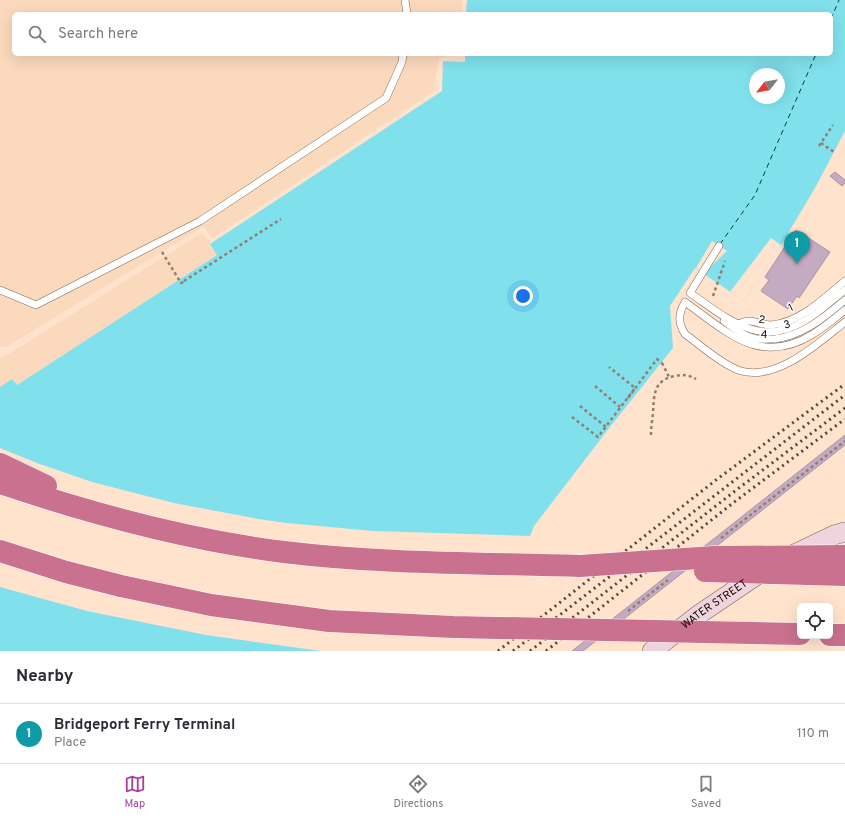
<!DOCTYPE html>
<style>
:root{--surface:#fff;--page:#f2f2f3;--text:#2b2b33;--muted:#7c7c81;--line:#e1e1e2;--accent:#ab3d9c}
body{margin:0;font-family:Overpass,sans-serif;background:var(--page);color:var(--text)}
.controls{position:absolute;right:12px;bottom:12px;display:grid;overflow:hidden;border-radius:6px;box-shadow:0 4px 16px #0002}
.controls button{width:36px;height:36px;display:grid;place-items:center;padding:0;border:0;border-bottom:1px solid var(--line);background:var(--surface);color:var(--text);font:20px sans-serif}
.compass{position:absolute;left:749px;top:68px;width:36px;height:36px;border-radius:50%;background:var(--surface);box-shadow:0 4px 16px #0002;rotate:239deg}
.you{position:absolute;left:523px;top:296px;width:14px;height:14px;margin:-10px;border:3px solid #fff;border-radius:50%;background:#1a73e8;box-shadow:0 0 0 6px #1a73e833}
.badge{display:grid;place-items:center;width:26px;height:26px;border-radius:50%;background:var(--accent);color:#fff;font-size:13px;font-weight:700}
.pin{position:absolute;translate:-50% -33px;filter:drop-shadow(0 1px 2px #0008)}
.pin::after{content:'';position:absolute;top:21px;width:14px;height:12px;background:inherit;clip-path:polygon(0 0,100% 0,50% 100%)}
.list{margin:0;padding:0;list-style:none}
h2{display:flex;justify-content:space-between;align-items:center;height:52px;margin:0;padding:0 16px;font-size:17px}
h2 small{font-size:13px;font-weight:400;color:var(--muted)}
.list li{display:grid;grid-template-columns:26px 1fr auto;gap:12px;align-items:center;box-sizing:border-box;height:60px;padding:0 16px;border-top:1px solid var(--line)}
.list b{display:block;font-size:15px;white-space:nowrap}
.list p{margin:0;font-size:13px;white-space:nowrap;color:var(--muted)}
.list em{font-size:13px;font-style:normal;color:var(--muted)}
.icon{flex:none;width:22px;height:22px;fill:none;stroke:currentColor;stroke-width:2;stroke-linecap:round;stroke-linejoin:round}
.map{position:relative;flex:none;width:845px;height:651px;overflow:hidden}
.search{position:absolute;background:var(--surface);box-shadow:0 4px 16px #0002;left:12px;right:12px;top:12px;height:44px;display:flex;align-items:center;gap:10px;box-sizing:border-box;padding:0 14px;border-radius:6px;color:var(--muted);font-size:15px}
.sheet{height:112px;background:var(--surface)}
nav{display:flex;justify-content:space-around;align-items:center;box-sizing:border-box;height:56px;border-top:1px solid var(--line);background:var(--surface);font-size:11px;color:var(--muted)}
nav a{display:grid;justify-items:center;gap:2px}
nav .on{color:var(--accent)}
.map>svg:first-child{display:block}
</style>
<div class="map">
<svg width="845" height="651" viewBox="0 0 845 651">
<rect width="100%" height="100%" fill="#ffe3cd"/>
<g fill="#fad9bd">
<path d="M0,0H462V14H14V54H460L439,58L434,91L212,238L204,226L6,347H0Z"/>
<path d="M202,233L217,254L17,385L12,379L0,387V358L4,357Z"/>
</g>
<path fill="#80e1ed" fill-rule="evenodd" d="M467,0H845V131L815,188L781,245L744,301L695,268L670,306L673,348L610,427L534,526L484,651H0V387L12,379L17,385L217,255L210,244L442,91L443,61L465,62V54H831V14H466ZM755,74H779V98H755Z"/>
<g fill="#ffe3cd">
<path d="M771,238L781,245L744,301L730,292Z"/>
<path d="M712,241L727,251L710,267L705,275L696,268Z"/>
<path d="M0,448L37,463L92,482L174,503L258,519L287,523L373,531L532,536L486,651H321L206,635L87,611L0,587Z"/>
</g>
<g fill="none" stroke-linecap="round" stroke-linejoin="round">
<g stroke="#0b3a3f" stroke-width="1" stroke-dasharray="5 4" stroke-linecap="butt">
<path d="M831,19L839,0"/>
<path d="M720,244L755,195L816,54"/>
</g>
</g>
<g fill="#c4abc2" stroke="#aa92a8">
<path d="M835,172L845,180V183L842,186L830,176Z"/>
<path d="M796,230L830,252L799,298L797,296L788,309L761,291L769,280L765,277Z"/>
<path d="M845,435V445L583,651H572Z"/>
</g>
<g fill="none" stroke-linecap="round" stroke-linejoin="round">
<g stroke="#7d6651" stroke-width="8">
<g id="lane">
<path d="M405,0L407,14"/>
<path d="M719,246L690,293C728,319 760,349 806,320C820,312 832,300 845,290"/>
<path d="M0,290L36,305L200,221L386,98L402,62L403,54"/>
<path d="M845,310C835,318 825,327 813,334C760,367 727,332 685,302C678,314 678,323 685,334C700,345 724,366 741,371C778,381 818,343 845,322"/>
<path d="M724,321C733,327 742,336 753,338C760,340 768,339 775,339C804,335 823,318 845,300"/>
<path d="M737,324C741,323 746,321 749,321C756,321 762,325 771,325C801,322 823,299 845,281"/>
</g>
</g>
<g stroke="#7d6651" stroke-width="20">
<g id="secondary">
<path d="M790,556L834,535L845,532"/>
<path id="s1" d="M652,651L701,613L766,569"/>
</g>
</g>
<g stroke="#fff" stroke-width="23">
<g id="highway">
<path d="M0,464L46,486"/>
<path d="M0,483C92,514 187,540 284,552C382,564 481,563 580,566"/>
<path d="M0,551L66,572L121,586"/>
<path d="M830,635H845"/>
</g>
</g>
<g stroke="#907e6f" stroke-width="2.5" stroke-dasharray="3 3" stroke-linecap="butt">
<path d="M821,143L834,152"/>
<path d="M819,146L833,125"/>
<path d="M162,252L181,283L185,281"/>
<path d="M184,281L281,219"/>
<path d="M713,296L725,261"/>
<path d="M662,363L669,377"/>
<path d="M595,386L620,407"/>
<path d="M580,406L606,427"/>
<path d="M572,417L598,437L635,388L609,367"/>
<path d="M651,435C651,428 652,421 653,414C654,396 653,380 675,376C683,374 689,375 696,379"/>
<path d="M721,538L845,441"/>
<path d="M628,611L668,580"/>
</g>
<use href="#lane" stroke="#fff" stroke-width="7"/>
<use href="#secondary" stroke="#efd4dd" stroke-width="19"/>
<use href="#highway" stroke="#c9718e" stroke-width="22"/>
<g stroke="#55473c" stroke-width="3" stroke-dasharray="2 4" stroke-linecap="butt">
<path d="M498,651L716,480L845,384"/>
<path d="M513,651L845,395"/>
<path d="M530,651L735,491L845,408"/>
<path d="M546,651L733,503L845,419"/>
</g>
<g stroke="#fff" stroke-width="23" stroke-linecap="butt">
<g id="highway-bridge">
<path d="M580,566L714,557L845,556"/>
<path d="M705,571L845,575"/>
<path d="M121,586L211,605L329,621L453,627L800,634"/>
</g>
</g>
<path stroke="#907e6f" stroke-width="2.5" stroke-dasharray="3 3" stroke-linecap="butt" d="M628,398L657,359L662,363"/>
<use href="#highway-bridge" stroke="#c9718e" stroke-width="22"/>
</g>
<g text-anchor="middle" dominant-baseline="central" stroke-width="3" stroke-linejoin="round" paint-order="stroke">
<g font-size="11" fill="#130b04" stroke="#fff">
<text transform="translate(791 308) rotate(-25)">1</text>
<text transform="translate(762 320) rotate(6)">2</text>
<text transform="translate(787 325) rotate(-16)">3</text>
<text transform="translate(764 335) rotate(3)">4</text>
<text stroke="none"><textPath href="#s1" startOffset="78">WATER STREET</textPath></text>
</g>
</g>
</svg>
<div class="controls">
<button><svg class="icon" aria-label="locate" viewBox="0 0 24 24"><circle cx="12" cy="12" r="6"/><path d="M12 2v4M12 18v4M2 12h4M18 12h4"/></svg></button>
</div>
<svg class="compass" viewBox="-18 -18 36 36"><path d="M0-13l5 13h-10z" fill="#e53935"/><path d="M0 13l5-13h-10z" fill="#7c7c81"/></svg>
<div class="you"></div>
<div class="pin badge" style="left:797px;top:264px;background:#0f9aa8">1</div>
<div class="search"><svg class="icon" aria-label="search" viewBox="0 0 24 24"><circle cx="10" cy="10" r="6"/><path d="M15 15l6 6"/></svg>Search here</div>
</div>
<section class="sheet">
<h2>Nearby<small></small></h2>
<ul class="list">
<li><span class="badge" style="background:#0f9aa8">1</span><div><b>Bridgeport Ferry Terminal</b><p>Place</p></div><em>110 m</em></li>
</ul>
</section>
<nav>
<a class="on"><svg class="icon" aria-label="map" viewBox="0 0 24 24"><path d="M3 6l6-2 6 2 6-2v14l-6 2-6-2-6 2zM9 4v14M15 6v14"/></svg>Map</a>
<a><svg class="icon" aria-label="directions" viewBox="0 0 24 24"><path d="M12 3l9 9-9 9-9-9zM9 14v-3h6M13 9l2 2-2 2"/></svg>Directions</a>
<a><svg class="icon" aria-label="saved" viewBox="0 0 24 24"><path d="M7 4h10v16l-5-4-5 4z"/></svg>Saved</a>
</nav>
